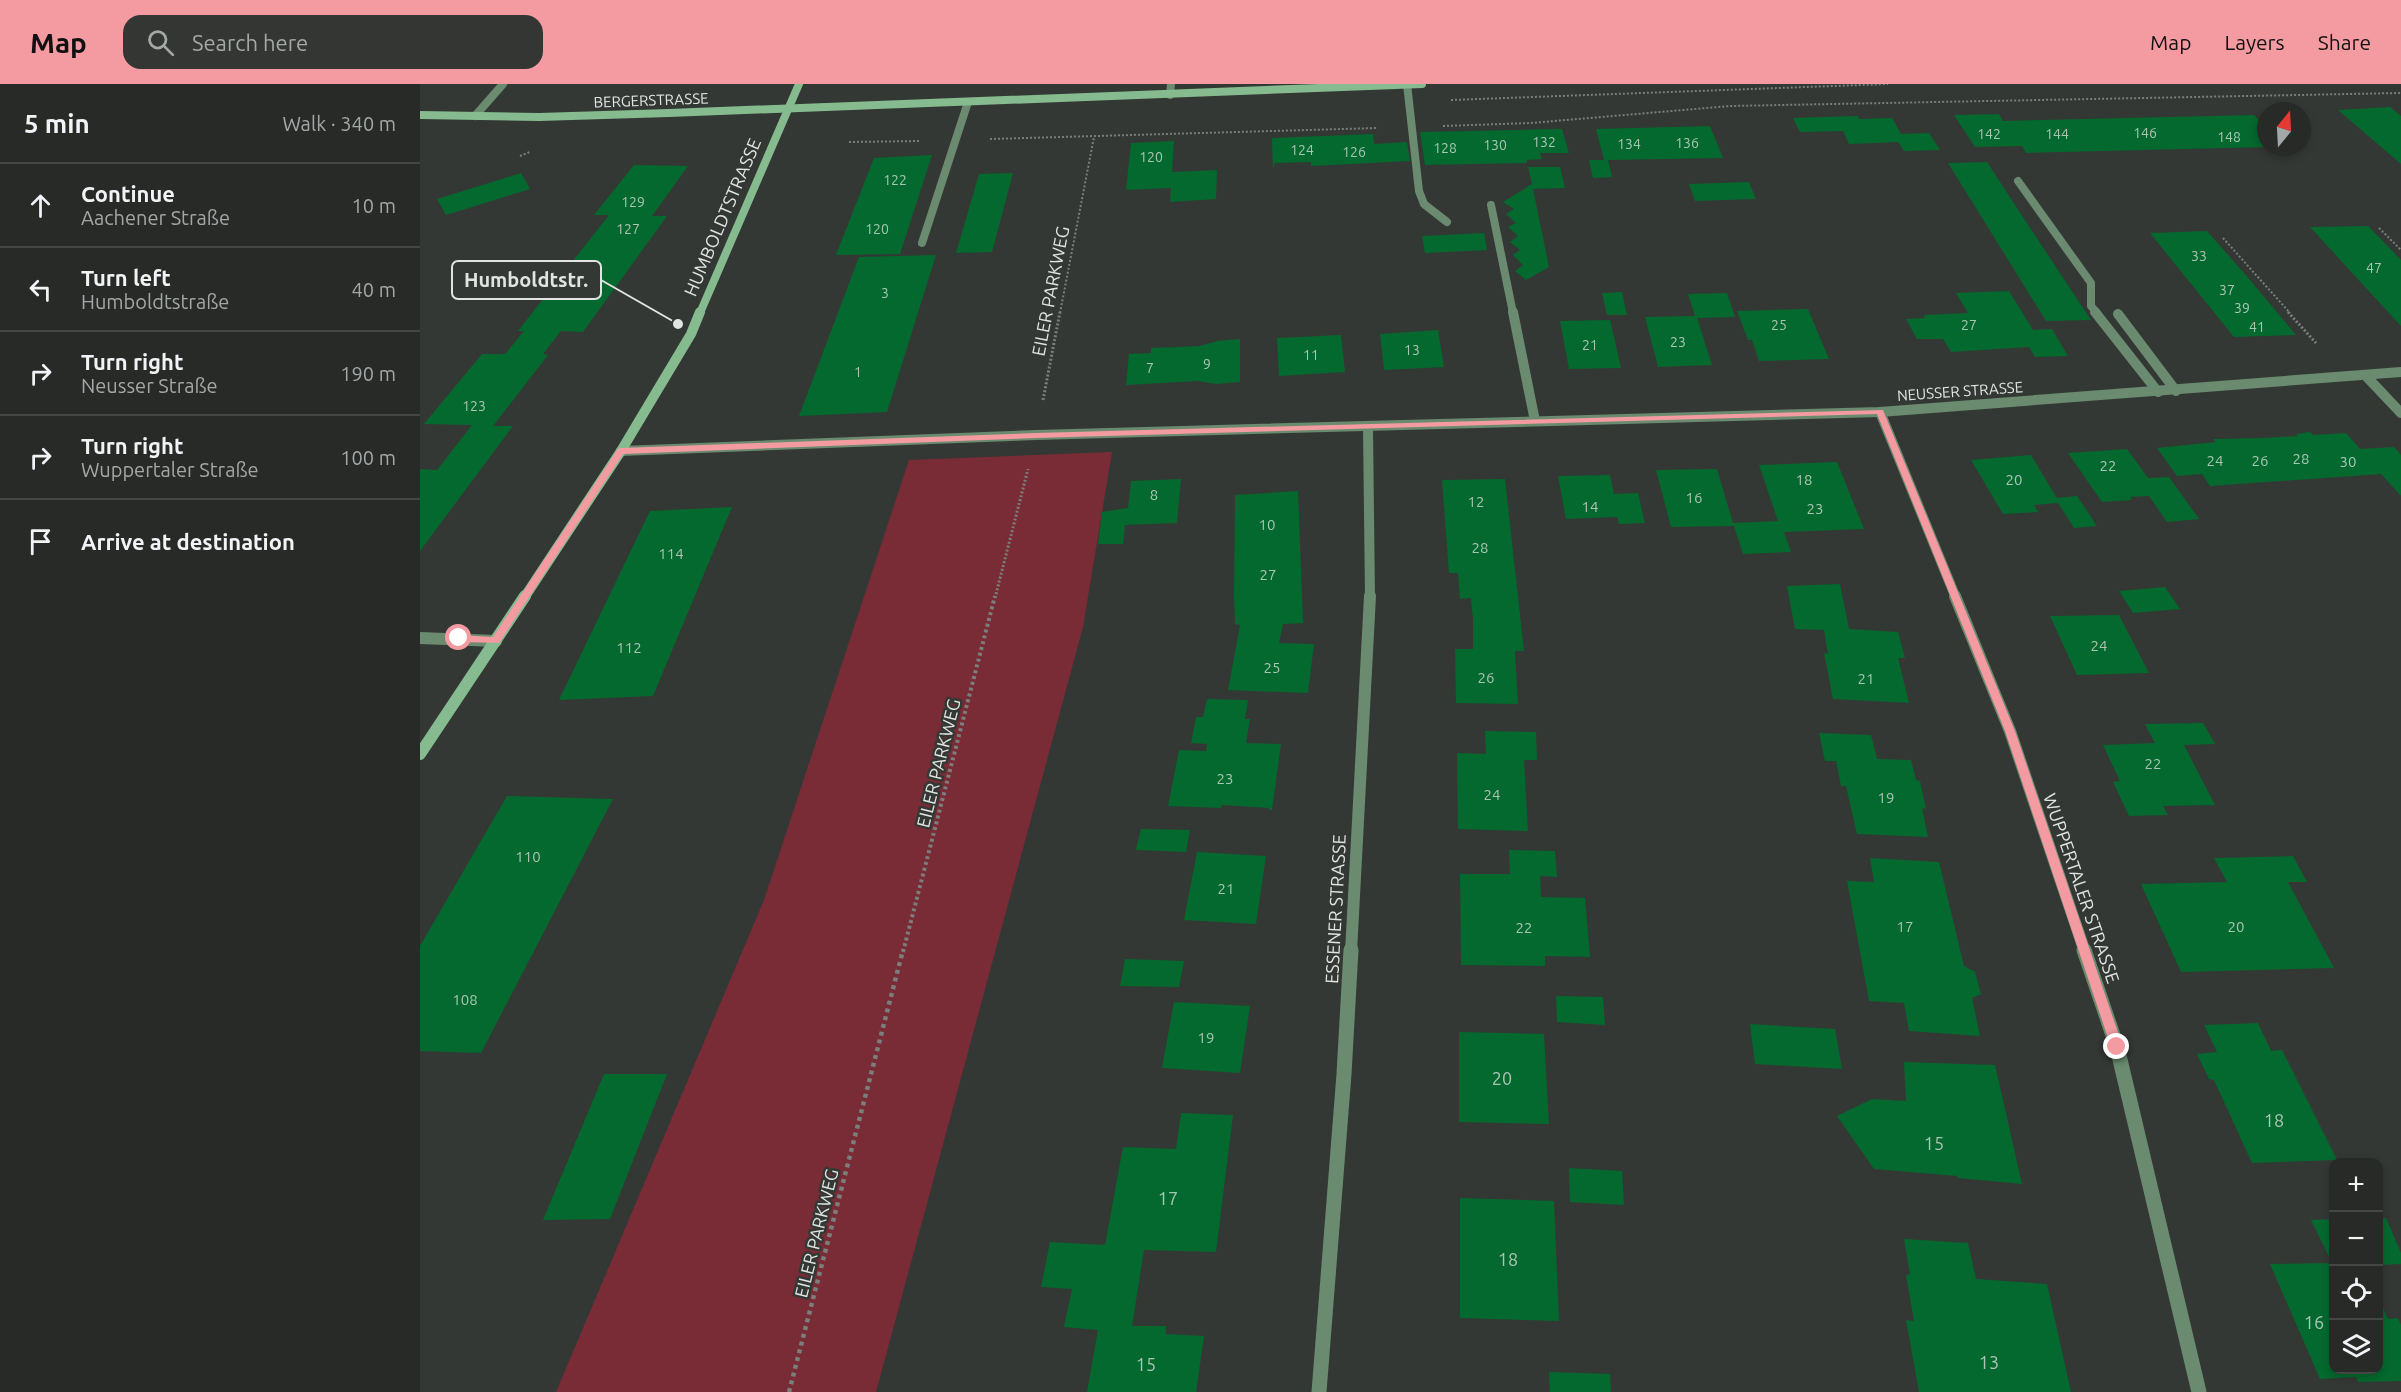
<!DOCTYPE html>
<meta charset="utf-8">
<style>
:root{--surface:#272a27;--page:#333633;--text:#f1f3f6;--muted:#a4a7a7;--line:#434644;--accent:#f49aa1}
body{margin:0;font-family:Ubuntu,sans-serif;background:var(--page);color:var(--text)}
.controls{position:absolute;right:18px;bottom:18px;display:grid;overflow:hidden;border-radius:12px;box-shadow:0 3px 9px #0003}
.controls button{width:54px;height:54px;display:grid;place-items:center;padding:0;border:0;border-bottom:2px solid var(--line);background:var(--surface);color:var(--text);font:30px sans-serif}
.compass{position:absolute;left:1837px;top:18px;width:54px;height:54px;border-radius:50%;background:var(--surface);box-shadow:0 3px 9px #0003;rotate:18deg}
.stop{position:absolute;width:18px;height:18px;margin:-14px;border:4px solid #f49aa1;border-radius:50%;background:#fff}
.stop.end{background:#f49aa1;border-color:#fff;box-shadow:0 2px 6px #0008}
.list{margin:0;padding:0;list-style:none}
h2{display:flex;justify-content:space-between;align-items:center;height:78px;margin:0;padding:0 24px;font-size:26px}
h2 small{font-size:20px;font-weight:400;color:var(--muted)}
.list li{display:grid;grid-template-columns:39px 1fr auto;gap:18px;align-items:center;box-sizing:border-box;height:84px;padding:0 24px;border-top:2px solid var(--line)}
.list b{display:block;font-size:22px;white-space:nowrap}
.list p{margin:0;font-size:20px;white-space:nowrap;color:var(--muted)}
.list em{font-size:20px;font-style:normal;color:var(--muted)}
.icon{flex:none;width:33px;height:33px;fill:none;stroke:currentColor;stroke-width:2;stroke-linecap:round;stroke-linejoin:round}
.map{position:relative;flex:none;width:1981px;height:1308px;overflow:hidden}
header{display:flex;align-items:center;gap:36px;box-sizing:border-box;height:84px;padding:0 30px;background:var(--accent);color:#111}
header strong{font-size:28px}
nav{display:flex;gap:33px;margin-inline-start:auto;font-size:21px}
.search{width:420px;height:54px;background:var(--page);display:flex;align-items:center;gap:15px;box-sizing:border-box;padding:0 21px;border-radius:18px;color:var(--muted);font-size:22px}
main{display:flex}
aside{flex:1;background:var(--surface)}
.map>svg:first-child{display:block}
</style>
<header>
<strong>Map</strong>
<div class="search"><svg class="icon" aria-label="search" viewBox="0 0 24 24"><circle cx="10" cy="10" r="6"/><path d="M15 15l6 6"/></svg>Search here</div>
<nav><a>Map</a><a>Layers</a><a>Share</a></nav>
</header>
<main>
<aside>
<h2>5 min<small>Walk · 340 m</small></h2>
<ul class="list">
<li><svg class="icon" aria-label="ahead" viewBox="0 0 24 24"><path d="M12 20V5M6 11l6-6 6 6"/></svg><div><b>Continue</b><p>Aachener Straße</p></div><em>10 m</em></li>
<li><svg class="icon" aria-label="left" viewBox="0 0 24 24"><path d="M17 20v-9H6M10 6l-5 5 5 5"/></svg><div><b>Turn left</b><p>Humboldtstraße</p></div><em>40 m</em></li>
<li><svg class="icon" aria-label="right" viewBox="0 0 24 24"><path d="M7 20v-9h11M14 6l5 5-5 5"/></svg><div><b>Turn right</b><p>Neusser Straße</p></div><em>190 m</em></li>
<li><svg class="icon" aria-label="right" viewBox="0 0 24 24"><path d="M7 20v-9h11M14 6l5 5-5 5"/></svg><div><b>Turn right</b><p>Wuppertaler Straße</p></div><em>100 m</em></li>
<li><svg class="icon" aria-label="arrive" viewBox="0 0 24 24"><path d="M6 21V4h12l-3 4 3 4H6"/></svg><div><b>Arrive at destination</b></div></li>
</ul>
</aside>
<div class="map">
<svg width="1981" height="1308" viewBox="0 0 1981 1308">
<rect width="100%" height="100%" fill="#343834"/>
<path fill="#792b36" d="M692,368L663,543L456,1308H136L344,816L489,376Z"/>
<g fill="#04692e">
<path d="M1970,23L1981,32V80L1918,26Z"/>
<path d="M1579,30L1583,37L1834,31L1846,43V63L1606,69L1602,62L1555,63L1534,31Z"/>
<path d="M1438,32L1439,35L1472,34L1481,50L1509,49L1520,66L1484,67L1478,58L1429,60L1423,47L1380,48L1373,34Z"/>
<path d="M1290,42L1303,74L1188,76L1192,93L1173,94L1169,76H1184L1176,45Z"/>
<path d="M1142,45L1149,69H1120L1122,75L1107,76V79L1005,81L1000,48Z"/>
<path d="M953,50L954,60L987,58L990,77L891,82V78L855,79L853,85L852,54Z"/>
<path d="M754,57L752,88L797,86L796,115L750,118L751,104L706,106L711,59Z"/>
<path d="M512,71L480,170L416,171L454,74Z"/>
<path d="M1567,78L1618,156L1671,236L1626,237L1528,79Z"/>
<path d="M214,81L268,82L232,132H247L163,248L141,247L123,270L128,271L73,342H93L0,467V385L17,386L52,341L4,340L62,270H85L95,258L104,247H98L189,131H174Z"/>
<path d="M1108,83H1140L1145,104L1113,105L1129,183L1106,196L1095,187L1103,181L1093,171L1100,166L1090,158L1098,152L1088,143L1096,139L1086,130L1094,125L1083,118L1112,100Z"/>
<path d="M101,89L110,105L26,131L17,115Z"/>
<path d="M593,89L572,168L536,169L559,90Z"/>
<path d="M1329,98L1336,115L1275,117L1269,100Z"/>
<path d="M1948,142L1981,176V242L1890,143Z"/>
<path d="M1787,147L1830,196L1876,251L1814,253L1730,149Z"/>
<path d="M1064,149L1067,166L1005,169L1002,152Z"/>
<path d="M516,171L467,328L379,332L439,173Z"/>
<path d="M1589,207L1613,246L1632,245L1648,272L1615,273L1609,263L1531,268L1523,255H1497L1486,235L1505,234L1504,231L1548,229L1536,209Z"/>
<path d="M1202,208L1207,231H1187L1182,209Z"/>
<path d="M1307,209L1315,233L1277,234L1292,281L1238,283L1225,233L1275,232L1268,210Z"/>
<path d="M1388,225L1409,275L1339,277L1332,256H1328L1317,227Z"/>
<path d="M1190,236L1201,284L1149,285L1140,237Z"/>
<path d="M1018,246L1024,283L964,286L960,250Z"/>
<path d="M921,251L925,288L859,292L857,254Z"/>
<path d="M820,255V298L796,300L778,297L706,301L709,270L731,269V264L780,262L797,257Z"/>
<path d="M1890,348L1893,351L1926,349L1940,365L1974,363L1981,371V412L1961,390L1790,402L1782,390L1757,392L1737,364L1796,358L1793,355L1844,354L1878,352L1876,350Z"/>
<path d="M1707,365L1728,394L1749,393L1779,435L1747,438L1729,412L1710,413L1712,416L1682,418L1648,369Z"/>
<path d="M1611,371L1637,414L1657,412L1677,442L1654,444L1638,419L1614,421L1618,428L1583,430L1551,376Z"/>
<path d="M1417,378L1444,445L1364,448L1371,468L1348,469L1323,470L1314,442L1251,443L1236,386L1297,385L1313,439L1358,437L1339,381Z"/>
<path d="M1190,391L1194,410L1218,409L1225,439L1199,440L1197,433L1146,435L1138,392Z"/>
<path d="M761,395L757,439L705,441L703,460H678L682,428L708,424L711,397Z"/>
<path d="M1085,395L1104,567H1095L1098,620L1036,619L1035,565H1053V535L1051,514L1040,515L1038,489H1029L1022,396Z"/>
<path d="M878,407L883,539L863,540L859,559L894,560L888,609L808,606L820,541L815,540L814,512L815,411Z"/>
<path d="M312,423L233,612L139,616L230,427Z"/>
<path d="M1420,500L1429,545L1478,548L1485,574H1478L1489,619L1413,615L1404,569L1408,570L1404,546L1375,545L1367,502Z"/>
<path d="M1745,503L1760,525L1713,529L1699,507Z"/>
<path d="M1699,531L1729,589L1657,591L1630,532Z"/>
<path d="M787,615L828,616L825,635H830L826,659L861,660L852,726H849V724L802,721L801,724L748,722L759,666L786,667L787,660L771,659L776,633H783Z"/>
<path d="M1783,639L1795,660L1764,661L1795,721L1743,722L1748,731L1709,732L1693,698L1700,697L1683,661L1735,659L1725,640Z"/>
<path d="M1065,647L1116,648L1117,676H1104L1108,747L1038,745L1037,669L1066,670Z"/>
<path d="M1399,649L1451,651L1457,675L1491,676L1496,696L1500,697L1506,725L1502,724L1508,753L1437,750L1426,702H1421L1416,677H1405Z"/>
<path d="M87,712L193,715L61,969L0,967V862Z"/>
<path d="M721,745L770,746L766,768L716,766Z"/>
<path d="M1089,766L1135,767L1137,793L1120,792L1121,813L1165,814L1170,873L1125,872V882L1041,881L1040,790H1090Z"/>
<path d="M777,768L846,772L836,840L764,836Z"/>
<path d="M1873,772L1887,798H1868L1914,884L1761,888L1721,800L1807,798L1794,774Z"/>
<path d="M1450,774L1519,778L1544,882L1555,888L1561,910L1552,914L1560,952L1489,947L1484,919L1449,917L1427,797L1454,798Z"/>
<path d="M705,875L764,877L759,903L700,902Z"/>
<path d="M1136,912L1183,913L1185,941L1137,938Z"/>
<path d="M754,918L830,922L820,989L742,984Z"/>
<path d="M1838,939L1851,967L1862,966L1917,1076L1832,1079L1794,996L1789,995L1777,970L1797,968L1784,941Z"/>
<path d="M1330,940L1415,945L1422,985L1335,980Z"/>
<path d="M1039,948L1124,950L1129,1040L1039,1038Z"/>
<path d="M1484,978L1575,981L1602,1100L1538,1094L1537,1092L1454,1085L1417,1032L1452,1015L1486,1017Z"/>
<path d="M184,990H247L190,1135L123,1136Z"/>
<path d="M761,1029L813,1031L796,1168L724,1166L712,1242H746V1250L784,1252L776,1308H667L678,1246L644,1243L652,1205L621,1203L630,1158L685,1161L703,1063L756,1065Z"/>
<path d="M1149,1084L1202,1087L1204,1121L1150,1118Z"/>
<path d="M1040,1114L1134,1117L1139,1237L1040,1234Z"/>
<path d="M1959,1134H1966L1981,1169V1180L1959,1181Z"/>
<path d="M1914,1135V1286H1959V1215L1968,1235L1978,1234L1981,1241V1297L1938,1298L1936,1293L1900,1295L1850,1180L1912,1179L1891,1136Z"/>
<path d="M1484,1155L1548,1159L1556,1195L1627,1200L1651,1308H1499L1486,1236L1494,1237L1486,1191L1490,1190Z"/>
<path d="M1129,1288L1190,1290L1191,1308H1130Z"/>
</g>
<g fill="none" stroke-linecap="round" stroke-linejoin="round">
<g stroke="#7b7e7b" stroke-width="2" stroke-dasharray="2 2" stroke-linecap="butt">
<path d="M1031,16L1468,0"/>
<path d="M1023,42L1111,39L1310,22L1981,9"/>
<path d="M570,55L958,44"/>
<path d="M429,58L500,57"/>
<path d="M100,72L110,68"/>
<path d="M1959,144L1981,166"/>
<path d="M1803,154L1870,229"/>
<path d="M640,229L674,53"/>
</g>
<g stroke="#7b7e7b" stroke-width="3" stroke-dasharray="2 2" stroke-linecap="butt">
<path d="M1868,228L1896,259"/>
<path d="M623,316L640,228"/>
<path d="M575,514L608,385"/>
</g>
<path stroke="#7b7e7b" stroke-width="4" stroke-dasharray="3 3" stroke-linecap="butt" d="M483,868L575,512"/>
<path stroke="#7b7e7b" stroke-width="4.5" stroke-dasharray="4 4" stroke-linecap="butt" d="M369,1308L483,866"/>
<g stroke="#6a8b70" stroke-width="8">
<path d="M987,0L999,107L1004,120L1027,138"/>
<path d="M750,11L751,0"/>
<path d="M55,32L83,0"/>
<path d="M1598,97L1671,199V222L1677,229"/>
<path d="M1071,121L1093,229"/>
<path d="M502,159L548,18"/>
</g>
<g stroke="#6a8b70" stroke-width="10">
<path d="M1093,228L1115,337"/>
<path d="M1675,228L1738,308"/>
<path d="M1698,230L1756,307"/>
</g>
<g stroke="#6a8b70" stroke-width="10">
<path d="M1946,292L1981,329"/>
<path d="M1460,328L1536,514"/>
<path d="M948,343L950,514"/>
<path d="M201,367L616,351L1460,328L1981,288"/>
</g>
<g stroke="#6a8b70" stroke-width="12">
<path d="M1535,512L1590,647L1665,868"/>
<path d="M0,554L76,557"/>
<path d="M931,868L950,512"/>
</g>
<g stroke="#6a8b70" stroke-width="15">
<path d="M1664,866L1697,963L1779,1308"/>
<path d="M899,1308L924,990L931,866"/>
</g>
<g stroke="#85bb8f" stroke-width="8">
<path d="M0,31L119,33L249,29L1002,0"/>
<path d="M280,229L379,0"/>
</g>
<path stroke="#85bb8f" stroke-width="10" d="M104,514L201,367L271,250L280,228"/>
<path stroke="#85bb8f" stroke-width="12" d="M0,670L105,512"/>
</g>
<path fill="#f49aa1" d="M1463,326L1595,647L1703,963L1697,969L1691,963L1585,647L1457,330L616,354L203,370L79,559L39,558L34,554L39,551L73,553L198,365L201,364L616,349Z"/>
<g text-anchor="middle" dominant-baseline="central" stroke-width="5" stroke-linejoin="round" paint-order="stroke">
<g font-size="14" fill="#aac5b4">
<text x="1725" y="49">146</text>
<text x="1569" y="50">142</text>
<text x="1637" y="50">144</text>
<text x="1809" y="53">148</text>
<text x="1124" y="58">132</text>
<text x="1267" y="59">136</text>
<text x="1209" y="60">134</text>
<text x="1075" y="61">130</text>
<text x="1025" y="64">128</text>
<text x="882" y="66">124</text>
<text x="934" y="68">126</text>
<text x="731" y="73">120</text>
<text x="475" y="96">122</text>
<text x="213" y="118">129</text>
<text x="208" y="145">127</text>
<text x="457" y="145">120</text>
<text x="1779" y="172">33</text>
<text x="1954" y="184">47</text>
<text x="1807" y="206">37</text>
<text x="465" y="209">3</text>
<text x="1822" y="224">39</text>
<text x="1359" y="241">25</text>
<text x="1549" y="241">27</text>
<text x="1837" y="243">41</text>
<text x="1258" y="258">23</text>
<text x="1170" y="261">21</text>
<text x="992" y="266">13</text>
<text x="891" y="271">11</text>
<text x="787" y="280">9</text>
<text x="730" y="284">7</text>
<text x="438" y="288">1</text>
<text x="54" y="322">123</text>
</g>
<g font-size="15" fill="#e1e4e1" stroke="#343834">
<text transform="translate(231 16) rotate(-2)">BERGERSTRASSE</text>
<text transform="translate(1540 307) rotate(-4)">NEUSSER STRASSE</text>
</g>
<g font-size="15" fill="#aac5b4">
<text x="1881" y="374">28</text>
<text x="1795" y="376">24</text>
<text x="1840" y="376">26</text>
<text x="1928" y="377">30</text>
<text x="1688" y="381">22</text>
<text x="1384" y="395">18</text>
<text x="1594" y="395">20</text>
<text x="734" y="410">8</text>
<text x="1274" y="413">16</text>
<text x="1056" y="417">12</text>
<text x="1170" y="422">14</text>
<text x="1395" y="424">23</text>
<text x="847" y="440">10</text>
<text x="1060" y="463">28</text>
<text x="251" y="469">114</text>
<text x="848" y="490">27</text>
<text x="1679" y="561">24</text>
<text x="209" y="563">112</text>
<text x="852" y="583">25</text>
<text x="1066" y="593">26</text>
<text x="1446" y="594">21</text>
<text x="1733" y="679">22</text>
<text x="805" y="694">23</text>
<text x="1072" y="710">24</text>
<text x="1466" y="713">19</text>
<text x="108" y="772">110</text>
<text x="806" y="804">21</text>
<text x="1485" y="842">17</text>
<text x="1816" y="842">20</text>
<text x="1104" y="843">22</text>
<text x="45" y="915">108</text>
<text x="786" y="953">19</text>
</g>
<g font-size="18" fill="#e1e4e1" stroke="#343834">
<text transform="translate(302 133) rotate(-67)">HUMBOLDTSTRASSE</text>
<text transform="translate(630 207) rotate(-79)">EILER PARKWEG</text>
<text transform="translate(518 679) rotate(-76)">EILER PARKWEG</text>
<text transform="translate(1662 804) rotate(71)">WUPPERTALER STRASSE</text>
<text transform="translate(915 825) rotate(-87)">ESSENER STRASSE</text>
<text transform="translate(396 1149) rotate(-76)">EILER PARKWEG</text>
</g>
<g font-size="18" fill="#aac5b4">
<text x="1082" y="994">20</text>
<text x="1854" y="1036">18</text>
<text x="1514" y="1059">15</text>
<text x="748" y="1114">17</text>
<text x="1088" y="1175">18</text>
<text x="1894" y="1238">16</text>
<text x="1569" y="1278">13</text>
<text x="726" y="1280">15</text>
</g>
</g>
<path fill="none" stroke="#e1e4e1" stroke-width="2" d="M258 240L181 196"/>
<circle fill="#e1e4e1" stroke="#343834" stroke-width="2" cx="258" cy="240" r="6"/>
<rect fill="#343834" stroke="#e1e4e1" stroke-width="2" x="32" y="177" width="149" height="38" rx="6"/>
<g font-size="20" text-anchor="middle" font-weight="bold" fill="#e1e4e1">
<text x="106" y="203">Humboldtstr.</text>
</g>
</svg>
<div class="controls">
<button>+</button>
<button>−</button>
<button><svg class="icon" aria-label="locate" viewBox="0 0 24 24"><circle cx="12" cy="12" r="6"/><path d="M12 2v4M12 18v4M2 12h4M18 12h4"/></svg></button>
<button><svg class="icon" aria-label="layers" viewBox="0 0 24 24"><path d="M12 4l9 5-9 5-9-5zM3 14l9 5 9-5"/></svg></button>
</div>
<svg class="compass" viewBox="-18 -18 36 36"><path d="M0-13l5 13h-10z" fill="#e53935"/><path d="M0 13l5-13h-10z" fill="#a4a7a7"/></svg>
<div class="stop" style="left:39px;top:554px"></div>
<div class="stop end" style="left:1697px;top:963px"></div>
</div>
</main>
